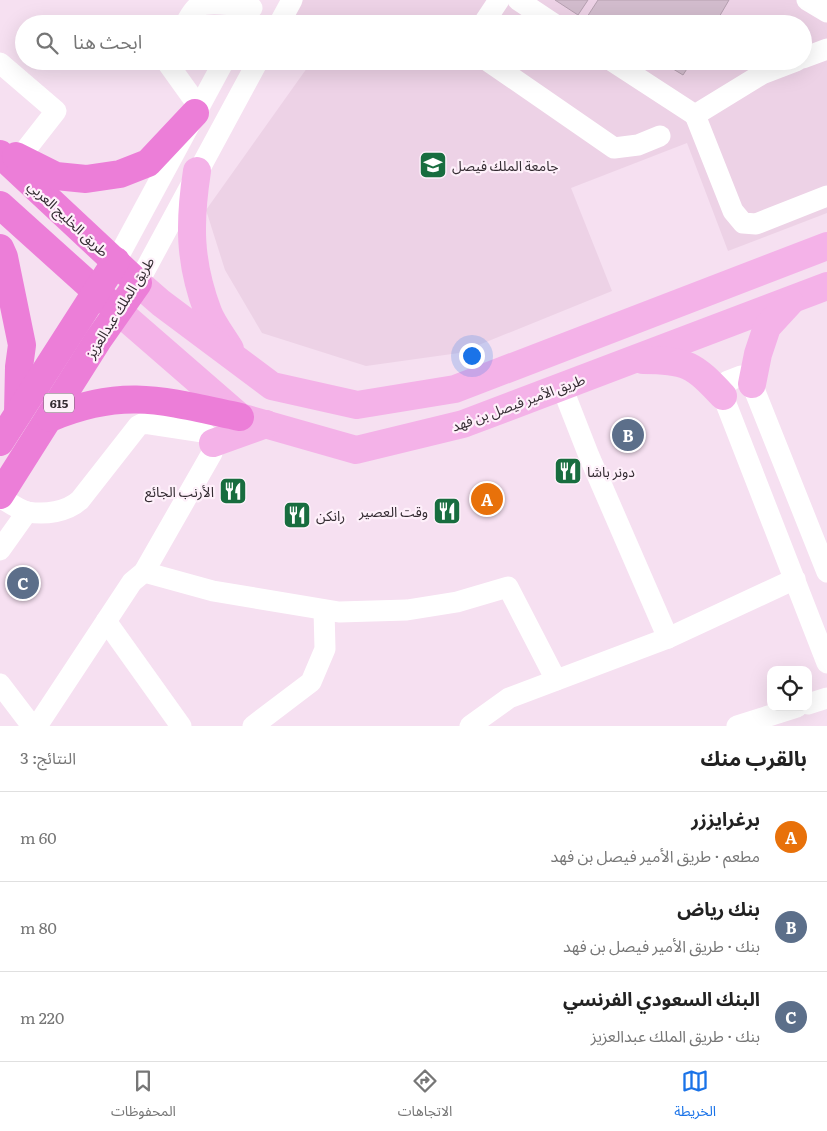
<!DOCTYPE html>
<html lang="ar">
<meta charset="utf-8">
<style>
:root{--surface:#fff;--page:#f2f2f2;--text:#222;--muted:#767676;--line:#e0e0e0;--accent:#1a73e8}
body{margin:0;font-family:Literata,"Noto Sans Arabic",serif;background:var(--page);color:var(--text);direction:rtl}
.controls{position:absolute;right:15px;bottom:15px;display:grid;overflow:hidden;border-radius:10px;box-shadow:0 5px 20px #0002}
.controls button{width:45px;height:45px;display:grid;place-items:center;padding:0;border:0;border-bottom:1px solid var(--line);background:var(--surface);color:var(--text);font:25px sans-serif}
.you{position:absolute;left:471px;top:355px;width:18px;height:18px;margin:-12px;border:4px solid #fff;border-radius:50%;background:#1a73e8;box-shadow:0 0 0 8px #1a73e833}
.badge{display:grid;place-items:center;width:32px;height:32px;border-radius:50%;background:var(--accent);color:#fff;font-size:16px;font-weight:700}
.pin{position:absolute;translate:-50% -50%;border:2px solid #fff;box-shadow:0 1px 5px #0006}
.list{margin:0;padding:0;list-style:none}
h2{display:flex;justify-content:space-between;align-items:center;height:65px;margin:0;padding:0 20px;font-size:21px}
h2 small{font-size:16px;font-weight:400;color:var(--muted)}
.list li{display:grid;grid-template-columns:32px 1fr auto;gap:15px;align-items:center;box-sizing:border-box;height:90px;padding:0 20px;border-top:1px solid var(--line)}
.list b{display:block;font-size:19px;white-space:nowrap}
.list p{margin:0;font-size:16px;white-space:nowrap;color:var(--muted)}
.list em{font-size:16px;font-style:normal;color:var(--muted)}
.icon{flex:none;width:28px;height:28px;fill:none;stroke:currentColor;stroke-width:2;stroke-linecap:round;stroke-linejoin:round}
.map{position:relative;flex:none;width:827px;height:726px;overflow:hidden;direction:ltr}
.search{position:absolute;background:var(--surface);box-shadow:0 5px 20px #0002;left:15px;right:15px;top:15px;height:55px;display:flex;align-items:center;gap:12px;box-sizing:border-box;padding:0 18px;border-radius:28px;color:var(--muted);font-size:19px}
.sheet{height:335px;background:var(--surface)}
nav{display:flex;justify-content:space-around;align-items:center;box-sizing:border-box;height:70px;border-top:1px solid var(--line);background:var(--surface);font-size:14px;color:var(--muted)}
nav a{display:grid;justify-items:center;gap:2px}
nav .on{color:var(--accent)}
.map>svg:first-child{display:block}
</style>
<div class="map">
<svg width="827" height="726" viewBox="0 0 827 726">
<rect width="100%" height="100%" fill="#f6e0f1"/>
<path fill="#edd2e6" d="M303,0H827V213L728,251L687,143L571,188L612,291L459,353L366,366L262,333L225,270L206,210L312,61H803V24H289Z"/>
<g fill="#d2bccd" stroke="#b5a0b0">
<path d="M555,0H588L578,15Z"/>
<path d="M598,0H729L715,24H599L587,17Z"/>
<path d="M660,61H692L683,75Z"/>
</g>
<g fill="none" stroke-linecap="round" stroke-linejoin="round">
<g stroke="#fff" stroke-width="21">
<path d="M518,0L554,24"/>
<path d="M807,0L827,12"/>
<path d="M185,24C189,18 192,11 197,7C210,0 238,6 252,8"/>
<path d="M279,24L292,0"/>
<path d="M483,24L499,0"/>
<path d="M803,58L827,49"/>
<path d="M166,61L199,107"/>
<path d="M488,61L614,148L638,145L660,136"/>
<path d="M612,61L695,115L762,74L796,61"/>
<path d="M0,63L56,111L13,166"/>
<path d="M695,115L733,211L743,223L756,224L827,196"/>
<path d="M116,261L224,61"/>
<path d="M138,283L258,61"/>
<path d="M562,387L589,456L668,638"/>
<path d="M0,497C8,502 19,510 28,512C45,515 67,512 80,500L138,426L144,423L203,432C212,438 213,443 212,453L144,572L132,582L37,726"/>
<path d="M0,550L27,512"/>
<path d="M144,572L213,591L339,612L407,610L457,602L508,587L556,680"/>
<path d="M827,572L752,384L741,376L728,381L723,396L827,663"/>
<path d="M106,621L181,726"/>
<path d="M0,684L32,726"/>
<path d="M808,704L827,698"/>
<path d="M253,726L311,682L325,649L324,610"/>
<path d="M470,726L509,698L668,638L795,579"/>
<path d="M737,726L797,707"/>
</g>
<g stroke="#f4b2e8" stroke-width="28">
<path d="M197,171C189,223 189,262 208,312C213,325 223,337 230,349"/>
<path d="M138,283L161,303L272,386L357,405L455,389L827,246"/>
<path d="M118,311L240,417L356,450L463,424L827,286"/>
<path d="M643,360C687,360 694,365 723,396"/>
<path d="M752,384L758,354L767,327L790,302"/>
<path d="M213,443L266,424"/>
</g>
<g stroke="#ec7ed8" stroke-width="28">
<path d="M0,154L138,283L98,340L0,495"/>
<path d="M16,156L56,176L86,179L120,174L148,163L195,113"/>
<path d="M0,205L109,303"/>
<path d="M0,248L4,257L22,345L19,367L18,413"/>
<path d="M50,418C124,387 165,401 240,417"/>
<path d="M0,442L116,261"/>
</g>
</g>
<defs>
<g id="university-square" transform="scale(1.4375)"><rect x="-9" y="-9" width="18" height="18" rx="4" fill="#186d3f" stroke="#fef0fa"/><path d="M0-5L7-2L0 1L-7-2ZM-4 1L0 2.5L4 1V4Q0 6-4 4Z" fill="#fff"/></g>
<g id="restaurant-square" transform="scale(1.4375)"><rect x="-9" y="-9" width="18" height="18" rx="4" fill="#186d3f" stroke="#fef0fa"/><path d="M-5-6h1v4h1v-4h1v4h1v-4h1v5L-1.5 .5V6h-2V.5L-5-1ZM5-6V6H3V1.5H1.5Q1.5-4 5-6Z" fill="#fff"/></g>
</defs>
<g fill-rule="evenodd">
<use href="#university-square" x="433" y="165"/>
<use href="#restaurant-square" x="568" y="471"/>
<use href="#restaurant-square" x="233" y="491"/>
<use href="#restaurant-square" x="447" y="511"/>
<use href="#restaurant-square" x="297" y="515"/>
</g>
<g text-anchor="middle" dominant-baseline="central" stroke-width="4.5" stroke-linejoin="round" paint-order="stroke">
<rect fill="#fef0fa" stroke="#70666d" stroke-width="1" x="44" y="393.5" width="30" height="19" rx="4"/>
<g font-size="12" font-weight="bold" fill="#332b31">
<text x="59" y="403">615</text>
</g>
<g font-size="14" fill="#332b31" stroke="#fef0fa" text-anchor="start">
<text x="452" y="165">جامعة الملك فيصل</text>
<text x="587" y="471">دونر باشا</text>
<text x="214" y="491" text-anchor="end">الأرنب الجاىٔع</text>
<text x="428" y="511" text-anchor="end">وقت العصير</text>
<text x="316" y="515">رانكن</text>
</g>
<g font-size="14" fill="#332b31" stroke="#fef0fa">
<text transform="translate(69 218) rotate(43)">طريق الخليج العربي</text>
<text transform="translate(119 307) rotate(-58)">طريق الملك عبدالعزيز</text>
<text transform="translate(518 402) rotate(-20)">طريق الأمير فيصل بن فهد</text>
</g>
</g>
</svg>
<div class="controls">
<button><svg class="icon" aria-label="locate" viewBox="0 0 24 24"><circle cx="12" cy="12" r="6"/><path d="M12 2v4M12 18v4M2 12h4M18 12h4"/></svg></button>
</div>
<div class="you"></div>
<div class="pin badge" style="left:487px;top:499px;background:#e8710a">A</div>
<div class="pin badge" style="left:628px;top:435px;background:#5c6f8a">B</div>
<div class="pin badge" style="left:23px;top:583px;background:#5c6f8a">C</div>
<div class="search"><svg class="icon" aria-label="search" viewBox="0 0 24 24"><circle cx="10" cy="10" r="6"/><path d="M15 15l6 6"/></svg>ابحث هنا</div>
</div>
<section class="sheet">
<h2>بالقرب منك<small>النتائج: 3</small></h2>
<ul class="list">
<li><span class="badge" style="background:#e8710a">A</span><div><b>برغرايززر</b><p>مطعم · طريق الأمير فيصل بن فهد</p></div><em>60 m</em></li>
<li><span class="badge" style="background:#5c6f8a">B</span><div><b>بنك رياض</b><p>بنك · طريق الأمير فيصل بن فهد</p></div><em>80 m</em></li>
<li><span class="badge" style="background:#5c6f8a">C</span><div><b>البنك السعودي الفرنسي</b><p>بنك · طريق الملك عبدالعزيز</p></div><em>220 m</em></li>
</ul>
</section>
<nav>
<a class="on"><svg class="icon" aria-label="map" viewBox="0 0 24 24"><path d="M3 6l6-2 6 2 6-2v14l-6 2-6-2-6 2zM9 4v14M15 6v14"/></svg>الخريطة</a>
<a><svg class="icon" aria-label="directions" viewBox="0 0 24 24"><path d="M12 3l9 9-9 9-9-9zM9 14v-3h6M13 9l2 2-2 2"/></svg>الاتجاهات</a>
<a><svg class="icon" aria-label="saved" viewBox="0 0 24 24"><path d="M7 4h10v16l-5-4-5 4z"/></svg>المحفوظات</a>
</nav>
